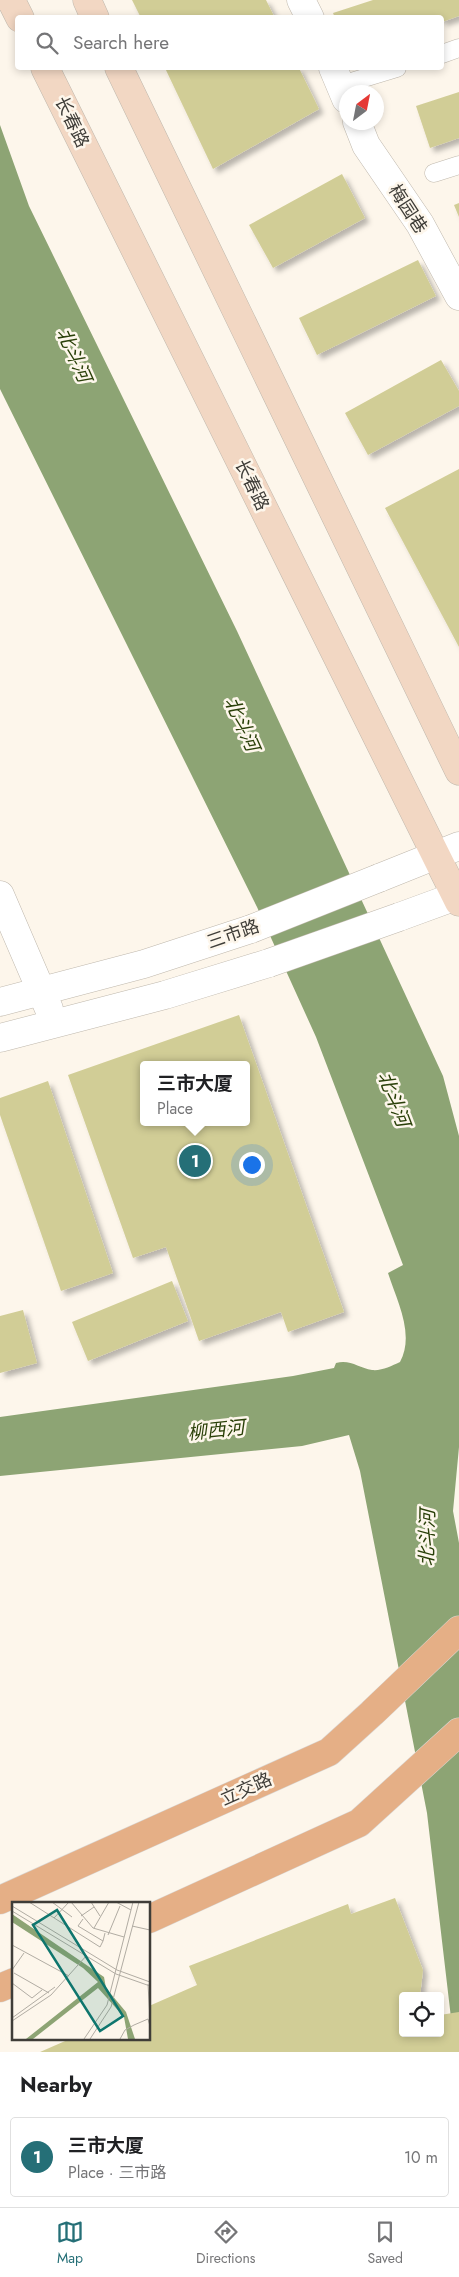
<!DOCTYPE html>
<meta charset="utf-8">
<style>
:root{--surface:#fff;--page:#f2f2f2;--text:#202124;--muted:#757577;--line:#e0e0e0;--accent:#256f77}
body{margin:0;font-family:Jost,"Noto Sans SC",sans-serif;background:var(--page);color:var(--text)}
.controls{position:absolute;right:15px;bottom:15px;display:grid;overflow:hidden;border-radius:5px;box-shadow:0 2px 8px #0003}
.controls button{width:45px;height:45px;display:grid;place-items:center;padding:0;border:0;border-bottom:1px solid var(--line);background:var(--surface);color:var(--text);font:25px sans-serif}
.compass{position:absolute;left:339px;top:85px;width:45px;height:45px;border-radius:50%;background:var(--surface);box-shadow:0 2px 8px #0003;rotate:32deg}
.you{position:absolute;left:251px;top:1164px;width:18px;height:18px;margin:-12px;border:4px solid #fff;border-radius:50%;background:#1a73e8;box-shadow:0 0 0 8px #1a73e833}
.badge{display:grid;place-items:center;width:32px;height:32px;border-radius:50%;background:var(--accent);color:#fff;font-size:16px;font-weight:700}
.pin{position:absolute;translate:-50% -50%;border:2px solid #fff;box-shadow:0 1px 5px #0006}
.popup{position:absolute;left:140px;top:1061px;width:110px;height:65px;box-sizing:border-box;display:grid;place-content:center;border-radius:5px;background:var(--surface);filter:drop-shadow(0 1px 4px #0005);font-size:16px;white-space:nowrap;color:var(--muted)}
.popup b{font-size:19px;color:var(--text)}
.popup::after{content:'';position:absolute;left:50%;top:100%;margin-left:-10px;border:10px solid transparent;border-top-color:var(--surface)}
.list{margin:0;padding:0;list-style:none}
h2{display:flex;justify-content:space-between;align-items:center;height:65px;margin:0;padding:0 20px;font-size:21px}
h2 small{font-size:16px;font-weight:400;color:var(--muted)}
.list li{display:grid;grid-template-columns:32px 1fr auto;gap:15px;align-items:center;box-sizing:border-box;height:80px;margin:0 10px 10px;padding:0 10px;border:1px solid var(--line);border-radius:5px}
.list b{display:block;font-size:19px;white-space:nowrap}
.list p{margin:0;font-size:16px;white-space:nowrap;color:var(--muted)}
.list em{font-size:16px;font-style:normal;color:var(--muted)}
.icon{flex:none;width:28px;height:28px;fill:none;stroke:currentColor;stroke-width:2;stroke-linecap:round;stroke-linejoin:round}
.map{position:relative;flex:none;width:459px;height:2052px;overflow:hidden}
.search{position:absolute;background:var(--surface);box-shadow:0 2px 8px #0003;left:15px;right:15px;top:15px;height:55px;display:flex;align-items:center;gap:12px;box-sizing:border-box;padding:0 18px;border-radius:5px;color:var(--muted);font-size:19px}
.sheet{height:155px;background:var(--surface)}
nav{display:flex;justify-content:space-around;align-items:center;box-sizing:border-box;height:70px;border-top:1px solid var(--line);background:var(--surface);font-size:14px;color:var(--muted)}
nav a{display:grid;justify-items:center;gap:2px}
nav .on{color:var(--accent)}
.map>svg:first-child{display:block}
</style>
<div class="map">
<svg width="459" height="2052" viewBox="0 0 459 2052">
<defs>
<filter id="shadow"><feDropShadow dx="4.5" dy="4.5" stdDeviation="2.5" flood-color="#0004"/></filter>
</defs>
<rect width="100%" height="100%" fill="#fdf6eb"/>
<path fill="#8da474" d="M0,125L29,206L237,631L443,1076L459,1136V1447L453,1511L459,1543V2052H455L427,1813L360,1471L349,1435L302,1446L0,1476V1417L293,1376L334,1368L336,1363C350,1359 359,1368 372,1370C382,1371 391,1366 400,1362C415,1334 397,1301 388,1273L403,1265L316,1037L257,907L0,389Z"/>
<g fill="#d1cd96" fill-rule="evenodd" filter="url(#shadow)">
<path d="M132,0H266L275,18H141Z"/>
<path d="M373,0H459V16L442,22V18H335L333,13Z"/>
<path d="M165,68H299L319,109L213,169Z"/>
<path d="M459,92V138L430,148L416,106Z"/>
<path d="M342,174L365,218L273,268L249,225Z"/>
<path d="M459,203V217L454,205Z"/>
<path d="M418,260L436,296L317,355L299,318Z"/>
<path d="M441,360L459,391V406L368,455L345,413Z"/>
<path d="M459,469V647L385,508Z"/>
<path d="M239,1015L344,1312L288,1332L281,1312L199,1341L166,1247L133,1258L68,1075ZM144,1065H246V1122H144Z"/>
<path d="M48,1081L113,1273L61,1291L0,1115V1098Z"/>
<path d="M172,1281L188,1321L88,1361L72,1322Z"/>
<path d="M23,1310L37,1363L0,1373V1316Z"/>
<path d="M395,1898L423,1970L420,1996H403V2033H440V2015L459,2012V2052H40L72,2038H149V2006L197,1985L189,1966L348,1904L351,1914Z"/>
</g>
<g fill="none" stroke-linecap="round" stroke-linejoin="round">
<g stroke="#bfb8ad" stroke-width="19">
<g id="lane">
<path d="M442,54L459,48"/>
<path d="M341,85L397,68"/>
<path d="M434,173L459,165"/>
</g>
</g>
<g stroke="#bfb8ad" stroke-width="29">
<g id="street">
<path d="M301,0L310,18"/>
<path d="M333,68L346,99"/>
<path d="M357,122L366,145L420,224L459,296"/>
<path d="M379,878L459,846"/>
<path d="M0,895L49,1009"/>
<path d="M399,917L459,895"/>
<path d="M0,1002L144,964L251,929"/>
<path d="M0,1038L165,995L269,963"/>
</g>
</g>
<g stroke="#bfb8ad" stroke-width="29">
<g id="secondary">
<path d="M11,0L20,18"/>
<path d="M87,0L95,18"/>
<path d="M45,68L459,902"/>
<path d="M119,68L459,771"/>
</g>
</g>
<g stroke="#d9d8d7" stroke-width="29">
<g id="primary">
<path d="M0,1900L329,1752L372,1713L459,1630"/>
<path d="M149,1919L359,1823L459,1732"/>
<path d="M0,1988L14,1982"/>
</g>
</g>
<use href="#lane" stroke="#fff" stroke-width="18"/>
<use href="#street" stroke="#fff" stroke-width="28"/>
<use href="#secondary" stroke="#f2d7c3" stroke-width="28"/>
<use href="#primary" stroke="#e5af86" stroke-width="28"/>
<g stroke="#bfb8ad" stroke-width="29" stroke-linecap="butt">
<g id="street-bridge">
<path d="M251,929L379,878"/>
<path d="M269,963L399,917"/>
</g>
</g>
<use href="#street-bridge" stroke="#fff" stroke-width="28"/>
</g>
<g text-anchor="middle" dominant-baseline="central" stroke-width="5" stroke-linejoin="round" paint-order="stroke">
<g font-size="18" fill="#3f3d38" stroke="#fdf6eb">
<text transform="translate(72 122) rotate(64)">长春路</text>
<text transform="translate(408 209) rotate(57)">梅园巷</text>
<text transform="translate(252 485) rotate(64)">长春路</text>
<text transform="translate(233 934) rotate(-19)">三市路</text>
<text transform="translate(246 1789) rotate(-24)">立交路</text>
</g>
<g font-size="19" font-style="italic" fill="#2a4009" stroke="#fdf6eb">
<text transform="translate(74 355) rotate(66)">北斗河</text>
<text transform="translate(242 724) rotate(66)">北斗河</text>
<text transform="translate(394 1099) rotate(69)">北斗河</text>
<text transform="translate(216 1430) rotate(-6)">柳西河</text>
<text transform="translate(427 1538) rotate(-89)">北斗河</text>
</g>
</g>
<g transform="translate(12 1902)">
<rect width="138" height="138" fill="#fdf6eb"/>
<path d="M0,12L92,75L94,86L114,110L123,137H116L112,115L86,86L21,137H14L86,80L71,66L0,20Z" fill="#8da474"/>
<path fill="none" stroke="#b1aca3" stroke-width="1" d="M17,0L88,45L91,39M40,0L60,15M59,0L81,26L112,35M79,0L88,14M104,0L119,8M0,4L105,68L138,80M0,9L104,72L138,84M69,14L82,5M42,16L57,0M71,17L66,24L91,39L93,31M120,24L138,28M82,26L97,0M96,33L108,4M0,43L57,74M0,68L12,51M2,71L37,91M0,81L20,96L30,88M136,82L138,117M0,116L43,85M0,119L39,93L75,53M72,137L95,103L121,0M78,137L99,105L127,0M108,137L113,128L122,123L136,117L138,124"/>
<path fill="#0f766e" fill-opacity="0.15" stroke="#0f766e" stroke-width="2.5" d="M45,8L111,114L88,129L21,23Z"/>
<rect width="138" height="138" fill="none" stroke="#3f3d38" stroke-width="2.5"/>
</g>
</svg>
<div class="controls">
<button><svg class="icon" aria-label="locate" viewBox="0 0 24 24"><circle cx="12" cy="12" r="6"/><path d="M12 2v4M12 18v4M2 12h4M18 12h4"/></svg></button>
</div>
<svg class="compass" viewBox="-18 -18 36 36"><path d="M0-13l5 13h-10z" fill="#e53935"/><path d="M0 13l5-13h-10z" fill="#757577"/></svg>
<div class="you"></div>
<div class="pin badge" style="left:195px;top:1161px">1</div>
<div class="popup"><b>三市大厦</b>Place</div>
<div class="search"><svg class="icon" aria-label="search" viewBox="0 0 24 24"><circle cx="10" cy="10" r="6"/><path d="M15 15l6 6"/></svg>Search here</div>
</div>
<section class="sheet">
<h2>Nearby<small></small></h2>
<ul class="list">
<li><span class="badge">1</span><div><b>三市大厦</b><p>Place · 三市路</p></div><em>10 m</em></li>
</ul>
</section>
<nav>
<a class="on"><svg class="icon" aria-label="map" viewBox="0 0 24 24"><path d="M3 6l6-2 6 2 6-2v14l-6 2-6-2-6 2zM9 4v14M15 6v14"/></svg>Map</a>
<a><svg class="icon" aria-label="directions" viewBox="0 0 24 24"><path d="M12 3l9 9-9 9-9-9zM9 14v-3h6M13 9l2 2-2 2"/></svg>Directions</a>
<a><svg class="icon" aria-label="saved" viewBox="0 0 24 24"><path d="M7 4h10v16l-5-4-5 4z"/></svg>Saved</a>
</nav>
